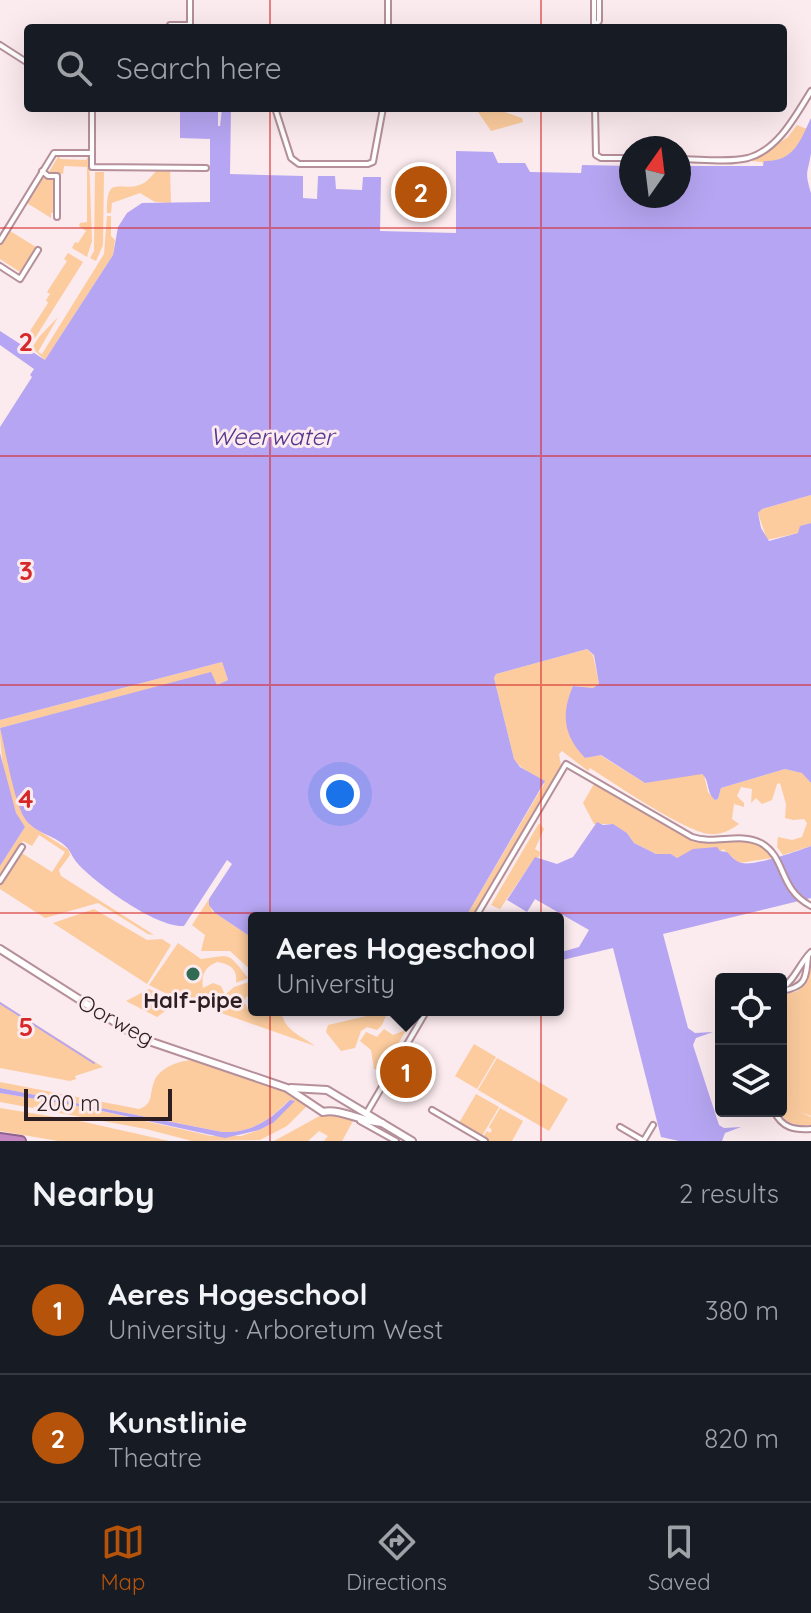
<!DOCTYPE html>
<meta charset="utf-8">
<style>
:root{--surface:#171b24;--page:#242831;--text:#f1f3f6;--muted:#9ea1a6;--line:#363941;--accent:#b45309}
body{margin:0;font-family:Quicksand,sans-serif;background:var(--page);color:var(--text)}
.controls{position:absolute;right:24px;bottom:24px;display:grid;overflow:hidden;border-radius:8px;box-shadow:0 8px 32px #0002}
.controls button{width:72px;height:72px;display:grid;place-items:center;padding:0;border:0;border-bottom:2px solid var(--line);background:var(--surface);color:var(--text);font:40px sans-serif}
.compass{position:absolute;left:619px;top:136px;width:72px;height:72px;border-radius:50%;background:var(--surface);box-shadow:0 8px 32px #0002;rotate:14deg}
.scale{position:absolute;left:24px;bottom:20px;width:148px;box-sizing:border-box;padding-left:8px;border:4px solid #2d1e22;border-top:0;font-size:22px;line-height:28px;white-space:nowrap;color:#2d1e22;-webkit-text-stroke:6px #fbeaee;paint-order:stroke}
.you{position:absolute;left:340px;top:794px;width:28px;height:28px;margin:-20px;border:6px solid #fff;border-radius:50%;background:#1a73e8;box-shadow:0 0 0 12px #1a73e833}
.badge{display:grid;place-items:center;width:52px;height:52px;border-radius:50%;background:var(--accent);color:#fff;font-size:26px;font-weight:700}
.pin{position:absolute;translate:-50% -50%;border:4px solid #fff;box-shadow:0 2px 8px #0006}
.popup{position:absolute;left:248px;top:912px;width:316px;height:104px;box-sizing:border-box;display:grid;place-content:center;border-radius:8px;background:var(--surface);filter:drop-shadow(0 2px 6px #0005);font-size:26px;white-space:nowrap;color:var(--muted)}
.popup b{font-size:30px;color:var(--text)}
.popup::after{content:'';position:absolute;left:50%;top:100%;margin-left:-16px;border:16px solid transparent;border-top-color:var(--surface)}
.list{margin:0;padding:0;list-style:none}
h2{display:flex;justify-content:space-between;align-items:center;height:104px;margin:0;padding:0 32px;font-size:34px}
h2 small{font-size:26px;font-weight:400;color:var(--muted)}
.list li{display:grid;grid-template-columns:52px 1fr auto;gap:24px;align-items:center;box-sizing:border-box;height:128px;padding:0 32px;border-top:2px solid var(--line)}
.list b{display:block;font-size:30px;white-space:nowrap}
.list p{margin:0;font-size:26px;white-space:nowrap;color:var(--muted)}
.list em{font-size:26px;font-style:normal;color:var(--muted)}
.icon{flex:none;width:44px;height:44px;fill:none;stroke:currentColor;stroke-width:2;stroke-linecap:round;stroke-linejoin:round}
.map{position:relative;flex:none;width:811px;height:1141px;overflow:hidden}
.search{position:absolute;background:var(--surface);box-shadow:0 8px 32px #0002;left:24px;right:24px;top:24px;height:88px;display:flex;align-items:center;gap:20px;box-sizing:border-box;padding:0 28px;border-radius:8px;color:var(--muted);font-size:30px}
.sheet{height:360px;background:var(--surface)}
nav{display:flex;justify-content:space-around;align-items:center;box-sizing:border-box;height:112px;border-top:2px solid var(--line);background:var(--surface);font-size:22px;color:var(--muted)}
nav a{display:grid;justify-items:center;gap:4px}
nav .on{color:var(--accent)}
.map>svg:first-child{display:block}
</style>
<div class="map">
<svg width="811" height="1141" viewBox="0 0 811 1141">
<rect width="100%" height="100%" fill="#fbeaee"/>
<g fill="#fccc9e">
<path d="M476,108H493L522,118L523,122L491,131L478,112H472L471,109Z"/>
<path d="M797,125L807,129C797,149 788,162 764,161V166L762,162L751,161L788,137Z"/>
<path d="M59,155L60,159L86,160L89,155L92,241L87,257L72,248L75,242L78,243L86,231L79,226L80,223L87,222V167L64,166L63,174L49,172Z"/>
<path d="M158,169H170L171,203L155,202L140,193L112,203L111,213H107C106,171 121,195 144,183C149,180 154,173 158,169Z"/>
<path d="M95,172H104L103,245L96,261L90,258L94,251Z"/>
<path d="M43,177L52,178L54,182L53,213H51V218L27,203Z"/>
<path d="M107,216H111V236L115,240L113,255L45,360L32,348L39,337L58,317L38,352L42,354L104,254Z"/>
<path d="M10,231L36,247L20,272L0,259V246Z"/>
<path d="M68,253L83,262L30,346L23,342L48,303L46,300L50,294L47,292L67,261L64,259Z"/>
<path d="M811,495V523L801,526L798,533L767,540L758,513L762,509Z"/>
<path d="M587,649L593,655L599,684L593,688L573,686C561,714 565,735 585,758L600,755L645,783L698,773L704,775L708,792L715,800L718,799L721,788L785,769L803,773L811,783V846L783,855L777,847L778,837L792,840L802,837L807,823L804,819L793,820L785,818L786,804L780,783L777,784L772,800L762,804L756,798L751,803L752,789L741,787L737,796L744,803V807L734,804L732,819L739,824C729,831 721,835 709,834C684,831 612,782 590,768L588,771L562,751L559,754L561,766L472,918H465L544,784C536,773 521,771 514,759L494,678L496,674Z"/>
<path d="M222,662L228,680L217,685L210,673L0,728V720Z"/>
<path d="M0,728L16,792L30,825L69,850L70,855L59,870L61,876L154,935L148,934L98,903L45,918L0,889V883L20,852L52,872L65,852L39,835L32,846L23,841L0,877V866L25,827C7,808 0,754 0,728Z"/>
<path d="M595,782L691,838L712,843L749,841L762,847L773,858L739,863L723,849L720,852L696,849L677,858L671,854H656L634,843L627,833L612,824H594L583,803Z"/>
<path d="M539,823L544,829L535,849L540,852L539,857L534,859L500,909L491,905Z"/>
<path d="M209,899L212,911L254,939V973L230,951H201L205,935L192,925Z"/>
<path d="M94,909L147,940L162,939L171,945L147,984L53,923Z"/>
<path d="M178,943L201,959C233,955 227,952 248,978L236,983C238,969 230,964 217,962C205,967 201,974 203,988L213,983L221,986L225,995L234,987L252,981L254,993L246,997L244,1002L249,1011L254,1013L261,1010H281C284,1031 299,1034 315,1046L167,994L149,985Z"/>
<path d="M811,957V1116L800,1112L811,1117V1125C797,1125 786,1125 778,1111H781V995L798,991L807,979Z"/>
<path d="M149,989L176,1003L157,1017L126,1001Z"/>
<path d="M0,1002L103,1067L75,1076L76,1079L70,1081L0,1068Z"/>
<path d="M393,1010H418L382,1071L374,1069L371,1050L360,1041L366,1032L377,1037L384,1029L393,1035L403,1031L406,1024L405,1016Z"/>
<path d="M388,1011L382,1025L377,1030L367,1027L361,1031L355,1048L341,1051L326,1032L328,1025Z"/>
<path d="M474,1044L496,1057L477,1089L455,1076Z"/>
<path d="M497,1058L568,1099L549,1131L478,1090Z"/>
<path d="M195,1060L293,1093L309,1104L287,1126L260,1140L192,1141L146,1129L0,1102V1093L84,1107L211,1136H241L259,1130L273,1123L289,1100C270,1120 252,1133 222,1132L0,1088V1082L139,1109C154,1104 149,1094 154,1082C159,1067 181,1060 195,1060Z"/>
<path d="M476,1094L499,1107L482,1136L459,1123Z"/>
<path d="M0,1108L80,1121L169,1141H58L0,1131Z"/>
<path d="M500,1108L523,1121L512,1141H489L483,1137L487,1131L490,1133L492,1130L489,1127Z"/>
<path d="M325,1113L345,1116L353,1121L342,1141H324L328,1136L319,1131L308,1141H274Z"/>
</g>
<g fill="#b6a5f2">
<path d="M180,108H218V126H220L222,108H231L230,174L303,176V198L317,199L318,176H335L336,189L362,190L363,177H381L380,231L456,233V151L493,152L498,163H525L530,172L581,173L582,165L631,166V196H679V166H763L764,161C794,162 800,141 811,118C811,129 811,142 811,153C808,174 804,170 811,193V495L762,509L758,513L761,528L769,541L798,533L800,526L811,523V783L802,773L785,769L721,788L718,799L715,800C706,793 710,780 702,774L645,783L601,755L585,758C563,735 561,714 573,686L593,688L599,684L594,655L587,649L496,674L494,678L514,759L520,767L545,781L465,918H254V939L215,913L209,905V899L232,864L227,860L184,926C157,928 98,885 79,865C74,860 72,855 69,850C58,835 33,834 24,817C14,801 5,748 0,728L211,672L217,685L228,680L222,662L0,720V427L32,377L30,375L34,369L0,345V331L45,360L113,255L118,227L127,213L142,203L210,202V139L180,138Z"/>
<path d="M0,753L16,813L25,827L0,866Z"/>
<path d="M597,822L603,825L613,824L627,833L634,843L656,854H671L677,858L693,849L717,847L720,851L727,852C731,856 736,862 742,863C755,866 798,851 811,846V898L663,934L688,1028L695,1033L713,1032L696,1038L693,1045L719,1125L724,1128L741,1127L725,1133L722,1141H679L661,1137L613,948L558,961V953L579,947L589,930L535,899L527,912L507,900L535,857L557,864L573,857Z"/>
<path d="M0,1088L222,1132C252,1133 270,1120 290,1100L295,1101L273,1123L259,1130L225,1138L84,1107L0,1093Z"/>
</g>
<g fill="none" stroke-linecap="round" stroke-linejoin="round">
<path stroke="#b6a5f2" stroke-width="2" d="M0,1003L94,1063"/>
<g stroke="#b58f9a" stroke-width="8">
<g id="street">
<path d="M594,26V0"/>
<path d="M594,27L599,21V0"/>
<path d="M170,28V25H189"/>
<path d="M190,28V0"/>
<path d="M388,28V0"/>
<path d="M0,45L28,63"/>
<path d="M92,108V167L206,168"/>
<path d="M275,108L291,158L299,164H368L373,162L383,108"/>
<path d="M595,108L596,155L601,158H631"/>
<path d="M679,159C700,159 727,163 748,158C778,150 796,115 811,91"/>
<path d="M42,171L48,176H57V217"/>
<path d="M0,241L54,153H92"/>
<path d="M0,266L20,279L38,250"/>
<path d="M0,881L22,847"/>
<path d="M475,918L566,764L692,837C715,845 739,832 761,843C787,858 778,889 811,906"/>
<path d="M781,989C795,980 799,964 811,952"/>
<path d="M781,991C806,987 806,979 808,956"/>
<path d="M432,1110L485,1141"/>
<path d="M774,1111C782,1128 794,1130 811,1129"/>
<path d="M366,1114L427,1010"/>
<path d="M360,1121L396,1141"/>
<path d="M620,1127L644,1141"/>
<path d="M644,1140L653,1125"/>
</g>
</g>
<g stroke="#b58f9a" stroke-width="10">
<g id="secondary">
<path d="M0,949L140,1038L287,1088L323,1112C340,1108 362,1122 382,1123"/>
<path d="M291,1088L327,1090L412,1141"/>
</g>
</g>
<g stroke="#90628b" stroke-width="12">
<path id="highway" d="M0,1138L21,1141"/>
</g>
<use href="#street" stroke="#fff" stroke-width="4"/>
<use href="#secondary" stroke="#fff" stroke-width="6"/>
<use href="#highway" stroke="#c586c4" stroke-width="8"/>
</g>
<path fill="none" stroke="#d62828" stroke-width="2" stroke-opacity="0.55" d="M270,0V28M541,0V28M270,108V1141M541,108V1141M0,228H811M0,456H811M0,685H811M0,913H811"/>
<circle fill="#326b53" stroke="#fbeaee" stroke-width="3" cx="193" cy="974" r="8"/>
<g text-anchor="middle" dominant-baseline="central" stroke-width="6" stroke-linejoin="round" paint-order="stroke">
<g font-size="22" font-weight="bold" fill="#2d1e22" stroke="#fbeaee">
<text x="193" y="1000">Half-pipe</text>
</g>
<g font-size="22" fill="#2d1e22" stroke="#fbeaee">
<text transform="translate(116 1020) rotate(29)">Oorweg</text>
</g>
<g font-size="24" font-style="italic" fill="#51358e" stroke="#fbeaee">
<text x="272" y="436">Weerwater</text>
</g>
</g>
<g font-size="26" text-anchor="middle" font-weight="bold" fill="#d62828" stroke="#fbeaee" stroke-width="6" stroke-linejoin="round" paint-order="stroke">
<text x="26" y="351">2</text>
<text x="26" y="580">3</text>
<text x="26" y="808">4</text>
<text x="26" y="1036">5</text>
</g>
</svg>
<div class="controls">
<button><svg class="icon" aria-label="locate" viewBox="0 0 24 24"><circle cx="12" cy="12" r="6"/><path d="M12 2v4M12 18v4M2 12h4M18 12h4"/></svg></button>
<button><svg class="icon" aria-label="layers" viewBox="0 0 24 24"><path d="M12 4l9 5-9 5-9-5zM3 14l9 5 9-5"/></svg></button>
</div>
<svg class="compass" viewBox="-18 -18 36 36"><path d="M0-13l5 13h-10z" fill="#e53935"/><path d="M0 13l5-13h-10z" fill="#9ea1a6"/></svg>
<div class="scale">200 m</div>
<div class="you"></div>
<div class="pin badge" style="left:406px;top:1072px">1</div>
<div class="popup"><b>Aeres Hogeschool</b>University</div>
<div class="pin badge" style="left:421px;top:192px">2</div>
<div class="search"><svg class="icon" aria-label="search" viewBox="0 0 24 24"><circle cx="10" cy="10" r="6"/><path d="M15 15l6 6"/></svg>Search here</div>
</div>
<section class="sheet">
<h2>Nearby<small>2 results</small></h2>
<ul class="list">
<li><span class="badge">1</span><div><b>Aeres Hogeschool</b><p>University · Arboretum West</p></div><em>380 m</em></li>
<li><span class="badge">2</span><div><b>Kunstlinie</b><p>Theatre</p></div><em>820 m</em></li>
</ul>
</section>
<nav>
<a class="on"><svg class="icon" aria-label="map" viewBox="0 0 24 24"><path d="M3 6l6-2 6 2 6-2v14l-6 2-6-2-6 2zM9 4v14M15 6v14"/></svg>Map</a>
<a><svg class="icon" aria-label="directions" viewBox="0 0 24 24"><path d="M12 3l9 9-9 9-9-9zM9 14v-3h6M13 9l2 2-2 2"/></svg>Directions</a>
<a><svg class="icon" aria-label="saved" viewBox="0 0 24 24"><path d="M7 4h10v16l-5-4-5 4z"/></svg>Saved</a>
</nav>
